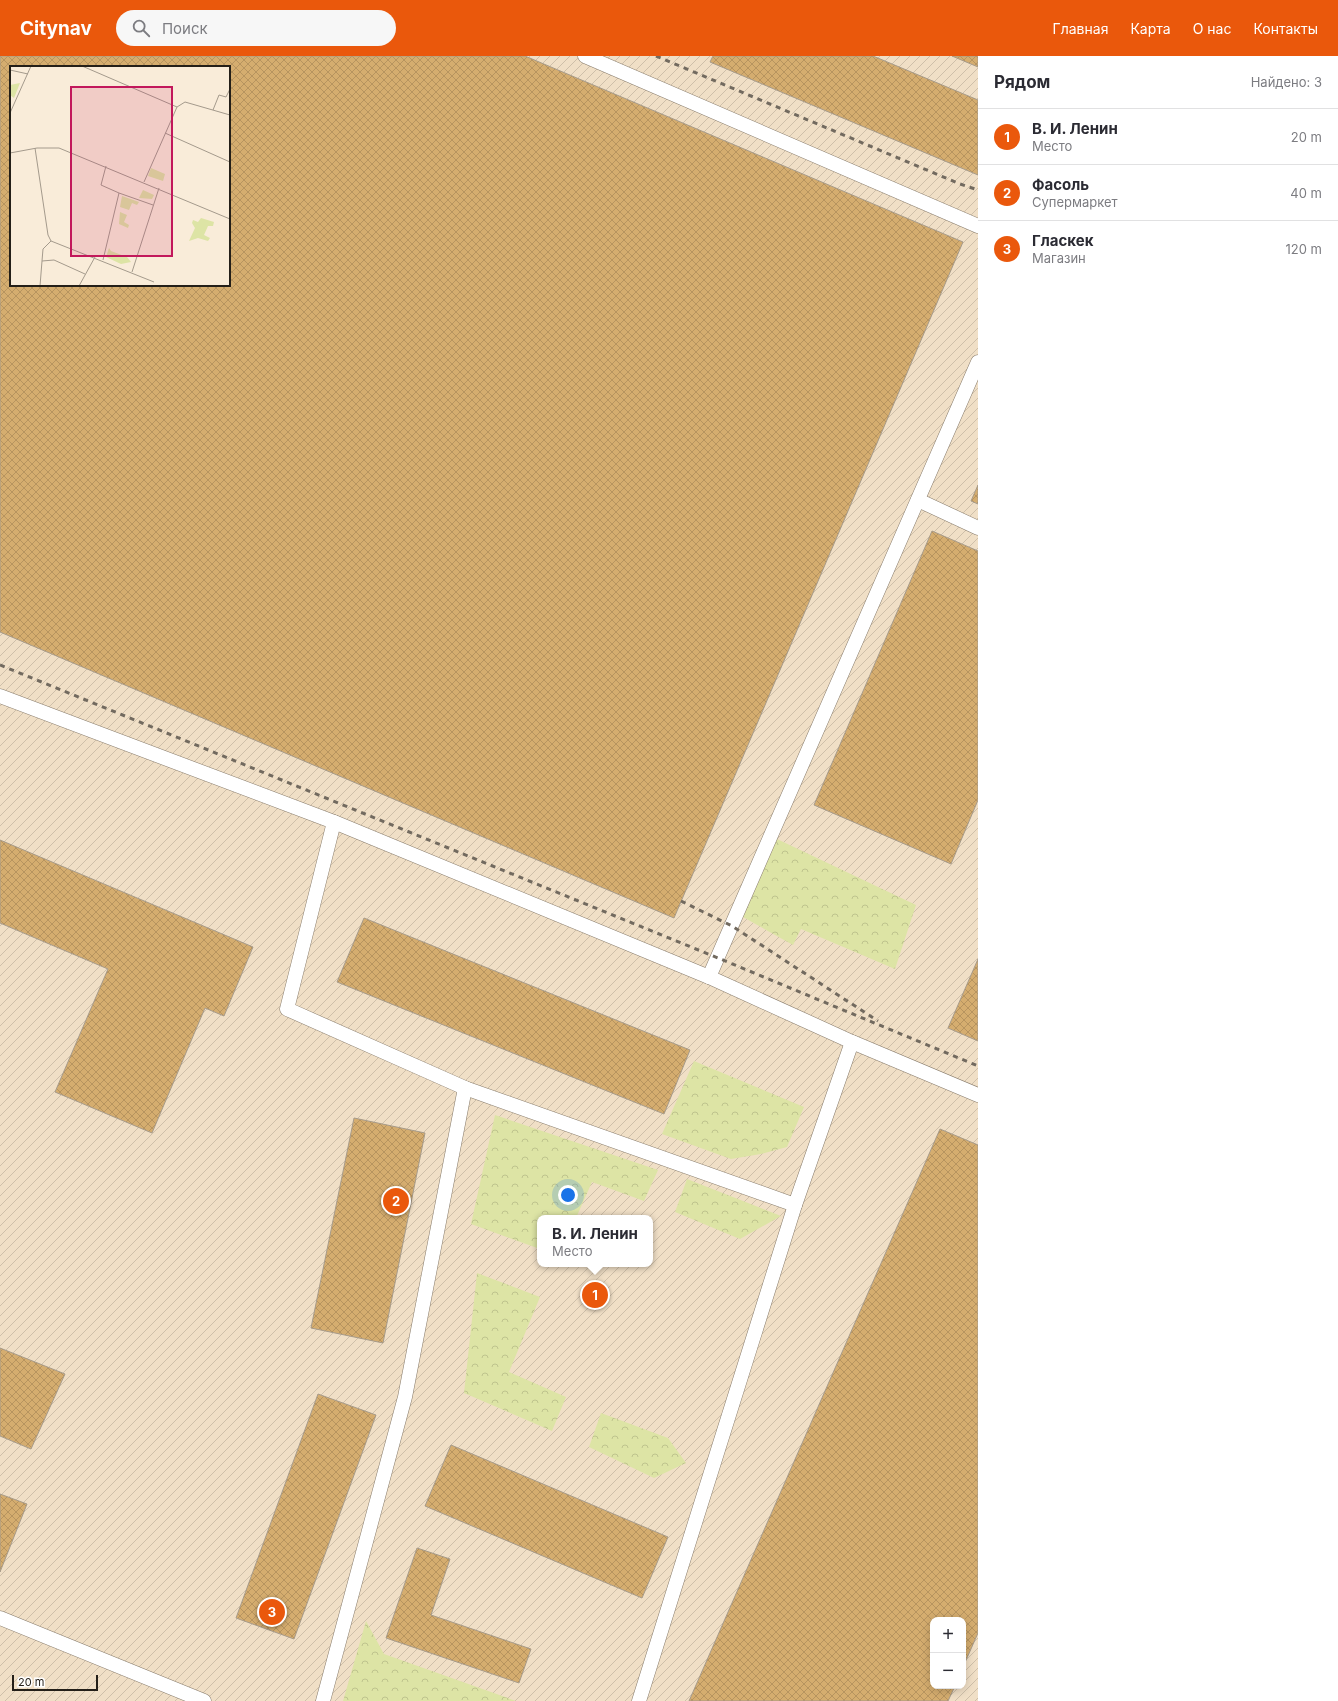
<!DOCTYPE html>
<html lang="ru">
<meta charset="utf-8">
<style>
:root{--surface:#fff;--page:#f7f7f7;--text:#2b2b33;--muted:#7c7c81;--line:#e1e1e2;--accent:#ea580c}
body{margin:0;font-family:Inter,sans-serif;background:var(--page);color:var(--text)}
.controls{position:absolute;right:12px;bottom:12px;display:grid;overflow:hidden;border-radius:8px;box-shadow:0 2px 10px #0003}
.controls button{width:36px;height:36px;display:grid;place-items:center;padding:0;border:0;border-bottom:1px solid var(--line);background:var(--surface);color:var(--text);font:20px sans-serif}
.scale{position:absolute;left:12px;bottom:10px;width:86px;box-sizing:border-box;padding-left:4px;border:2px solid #241f18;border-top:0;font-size:11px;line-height:14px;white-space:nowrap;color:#241f18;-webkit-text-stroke:3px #fff;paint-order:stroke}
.you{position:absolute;left:568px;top:1139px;width:14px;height:14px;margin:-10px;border:3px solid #fff;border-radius:50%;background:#1a73e8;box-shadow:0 0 0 6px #1a73e833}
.badge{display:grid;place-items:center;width:26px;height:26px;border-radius:50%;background:var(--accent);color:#fff;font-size:13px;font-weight:700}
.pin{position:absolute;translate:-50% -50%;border:2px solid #fff;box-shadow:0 1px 4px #0006}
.popup{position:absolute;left:537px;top:1159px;width:116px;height:52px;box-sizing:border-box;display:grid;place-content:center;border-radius:8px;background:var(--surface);filter:drop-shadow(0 1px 3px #0005);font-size:13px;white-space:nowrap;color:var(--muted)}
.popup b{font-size:15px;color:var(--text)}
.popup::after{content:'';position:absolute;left:50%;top:100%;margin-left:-8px;border:8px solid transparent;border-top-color:var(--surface)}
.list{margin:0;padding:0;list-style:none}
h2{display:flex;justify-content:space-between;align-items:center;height:52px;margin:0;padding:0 16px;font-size:17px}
h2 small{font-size:13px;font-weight:400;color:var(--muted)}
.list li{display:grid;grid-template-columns:26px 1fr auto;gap:12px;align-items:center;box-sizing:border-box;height:56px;padding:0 16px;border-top:1px solid var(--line)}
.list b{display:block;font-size:15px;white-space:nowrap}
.list p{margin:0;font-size:13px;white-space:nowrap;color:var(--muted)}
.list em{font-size:13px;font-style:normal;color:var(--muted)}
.icon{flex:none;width:22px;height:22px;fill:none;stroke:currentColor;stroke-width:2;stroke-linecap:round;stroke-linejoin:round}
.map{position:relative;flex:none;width:978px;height:1645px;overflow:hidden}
header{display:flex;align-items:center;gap:24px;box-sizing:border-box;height:56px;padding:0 20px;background:var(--accent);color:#fff}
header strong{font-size:19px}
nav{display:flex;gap:22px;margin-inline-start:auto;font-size:14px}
.search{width:280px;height:36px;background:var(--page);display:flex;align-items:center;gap:10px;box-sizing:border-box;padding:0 14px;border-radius:22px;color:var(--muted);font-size:15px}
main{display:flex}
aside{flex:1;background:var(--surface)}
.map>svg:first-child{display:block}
</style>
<header>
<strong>Citynav</strong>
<div class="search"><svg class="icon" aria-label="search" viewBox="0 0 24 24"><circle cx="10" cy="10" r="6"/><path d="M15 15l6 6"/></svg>Поиск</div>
<nav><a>Главная</a><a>Карта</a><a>О нас</a><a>Контакты</a></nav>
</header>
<main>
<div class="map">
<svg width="978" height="1645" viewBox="0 0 978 1645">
<defs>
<pattern id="industrial-furrows" width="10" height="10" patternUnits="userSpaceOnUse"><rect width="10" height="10" fill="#f0dfc6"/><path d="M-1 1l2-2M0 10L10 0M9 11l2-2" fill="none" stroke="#cebfa9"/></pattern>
<pattern id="forest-crowns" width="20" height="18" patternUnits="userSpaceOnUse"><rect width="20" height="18" fill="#dde4a5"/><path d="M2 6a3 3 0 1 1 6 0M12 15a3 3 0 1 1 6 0" fill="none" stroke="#bec38d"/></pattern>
<pattern id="building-cross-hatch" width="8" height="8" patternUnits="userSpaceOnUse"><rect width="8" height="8" fill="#d5ad6f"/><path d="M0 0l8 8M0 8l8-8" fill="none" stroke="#b7945f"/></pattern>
</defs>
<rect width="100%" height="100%" fill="#f9ecd9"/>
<path fill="url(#industrial-furrows)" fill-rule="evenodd" d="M0,0H978V1645H0ZM11,11H229V229H11ZM540,1162H650V1208H540ZM933,1564H963V1630H933Z"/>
<g fill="url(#forest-crowns)">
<path d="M777,783L916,849L895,913L801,873L793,889L743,861Z"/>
<path d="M694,1005L804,1051L787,1091L761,1098L731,1103L662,1078Z"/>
<path d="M495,1059L658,1114L644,1145L592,1126L576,1162H540V1193L471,1168Z"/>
<path d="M687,1123L781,1160L740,1183L675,1156Z"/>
<path d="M477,1217L540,1241L509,1316L566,1341L552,1375L464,1337Z"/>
<path d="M601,1357L668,1382L686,1407L654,1422L589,1391Z"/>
<path d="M366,1565L384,1598L516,1645H343Z"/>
</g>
<g fill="url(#building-cross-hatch)" stroke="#a79b8a" fill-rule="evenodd">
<path d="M0,0H525L963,186L674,862L0,576ZM11,11H229V229H11Z"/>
<path d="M713,0H873L978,44V119L710,6Z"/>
<path d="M952,0H978V11Z"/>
<path d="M978,429V448L971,445Z"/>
<path d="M932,475L978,495V744L951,808L814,749Z"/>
<path d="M0,784L253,891L224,960L205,952L152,1077L55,1036L108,913L0,867Z"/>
<path d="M364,862L690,994L664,1058L337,926Z"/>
<path d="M978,903V985L948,972Z"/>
<path d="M354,1062L425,1077L383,1287L311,1272Z"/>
<path d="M940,1073L978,1089V1577L963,1611V1564H933V1630H955L948,1645H689Z"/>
<path d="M0,1292L65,1318L31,1393L0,1380Z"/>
<path d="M318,1338L376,1359L294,1583L236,1562Z"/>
<path d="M451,1389L668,1481L642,1542L425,1450Z"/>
<path d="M0,1438L27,1448L0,1516Z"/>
<path d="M417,1492L450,1503L431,1559L531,1593L519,1627L386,1582Z"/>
</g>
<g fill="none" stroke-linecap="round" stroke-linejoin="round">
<g stroke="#887c6c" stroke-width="15">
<g id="service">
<path d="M585,0L978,170"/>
<path d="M918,444L978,472"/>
<path d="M0,640L334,766L709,921L852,986L978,1039"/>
<path d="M709,921L978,306"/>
<path d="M465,1032L795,1149"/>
<path d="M0,1562L204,1645"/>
<path d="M323,1645L405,1341L465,1032L287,953L334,766"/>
<path d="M639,1645L795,1149L852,986"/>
</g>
</g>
<use href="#service" stroke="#fff" stroke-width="14"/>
<g stroke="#726a5f" stroke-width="3" stroke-dasharray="5 5" stroke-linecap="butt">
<path d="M656,0L960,128L978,134"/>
<path d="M0,609L718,902L978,1010"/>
<path d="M681,845L732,870L878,965"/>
</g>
</g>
<g transform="translate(10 10)">
<rect width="220" height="220" fill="#f9ecd9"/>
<path d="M10,17L4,32L0,29V19ZM141,102L155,108L153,115L138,110ZM133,124L144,129L142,133L129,132ZM112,130L129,136L127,139L122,137L119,144L110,141ZM110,146L117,149L114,156L119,159L118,162L109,158ZM191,152L204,156L203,160H198L194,169L200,172L198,175L188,172L179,175L185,162L182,157L183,154L188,156ZM99,182L101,185L117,191L121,196L111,198L96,191Z" fill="#dde4a5"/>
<path fill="none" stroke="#a49a8c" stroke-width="1" d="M72,0L167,41L134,116M0,4L18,8M167,41L175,36L220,49M203,44L209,29L216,31L220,23M0,47L21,0M155,67L220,96M25,82L38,169L41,175L144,216M0,87L27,82H49L220,153M109,127L143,139M41,175L33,183L32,195L44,194L75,208M93,194L109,127L91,119L96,100M122,206L149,122M30,220L32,195M69,220L85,191"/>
<path fill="#c2185b" fill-opacity="0.15" stroke="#c2185b" stroke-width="2" d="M61,21H162V190H61Z"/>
<rect width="220" height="220" fill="none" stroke="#241f18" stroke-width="2"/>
</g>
</svg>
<div class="controls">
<button>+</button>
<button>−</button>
</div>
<div class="scale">20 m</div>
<div class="you"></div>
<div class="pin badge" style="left:595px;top:1239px">1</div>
<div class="popup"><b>В. И. Ленин</b>Место</div>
<div class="pin badge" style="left:396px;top:1145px">2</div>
<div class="pin badge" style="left:272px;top:1556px">3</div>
</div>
<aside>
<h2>Рядом<small>Найдено: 3</small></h2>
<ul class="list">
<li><span class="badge">1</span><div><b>В. И. Ленин</b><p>Место</p></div><em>20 m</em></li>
<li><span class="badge">2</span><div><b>Фасоль</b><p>Супермаркет</p></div><em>40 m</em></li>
<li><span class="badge">3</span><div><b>Гласкек</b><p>Магазин</p></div><em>120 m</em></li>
</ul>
</aside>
</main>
